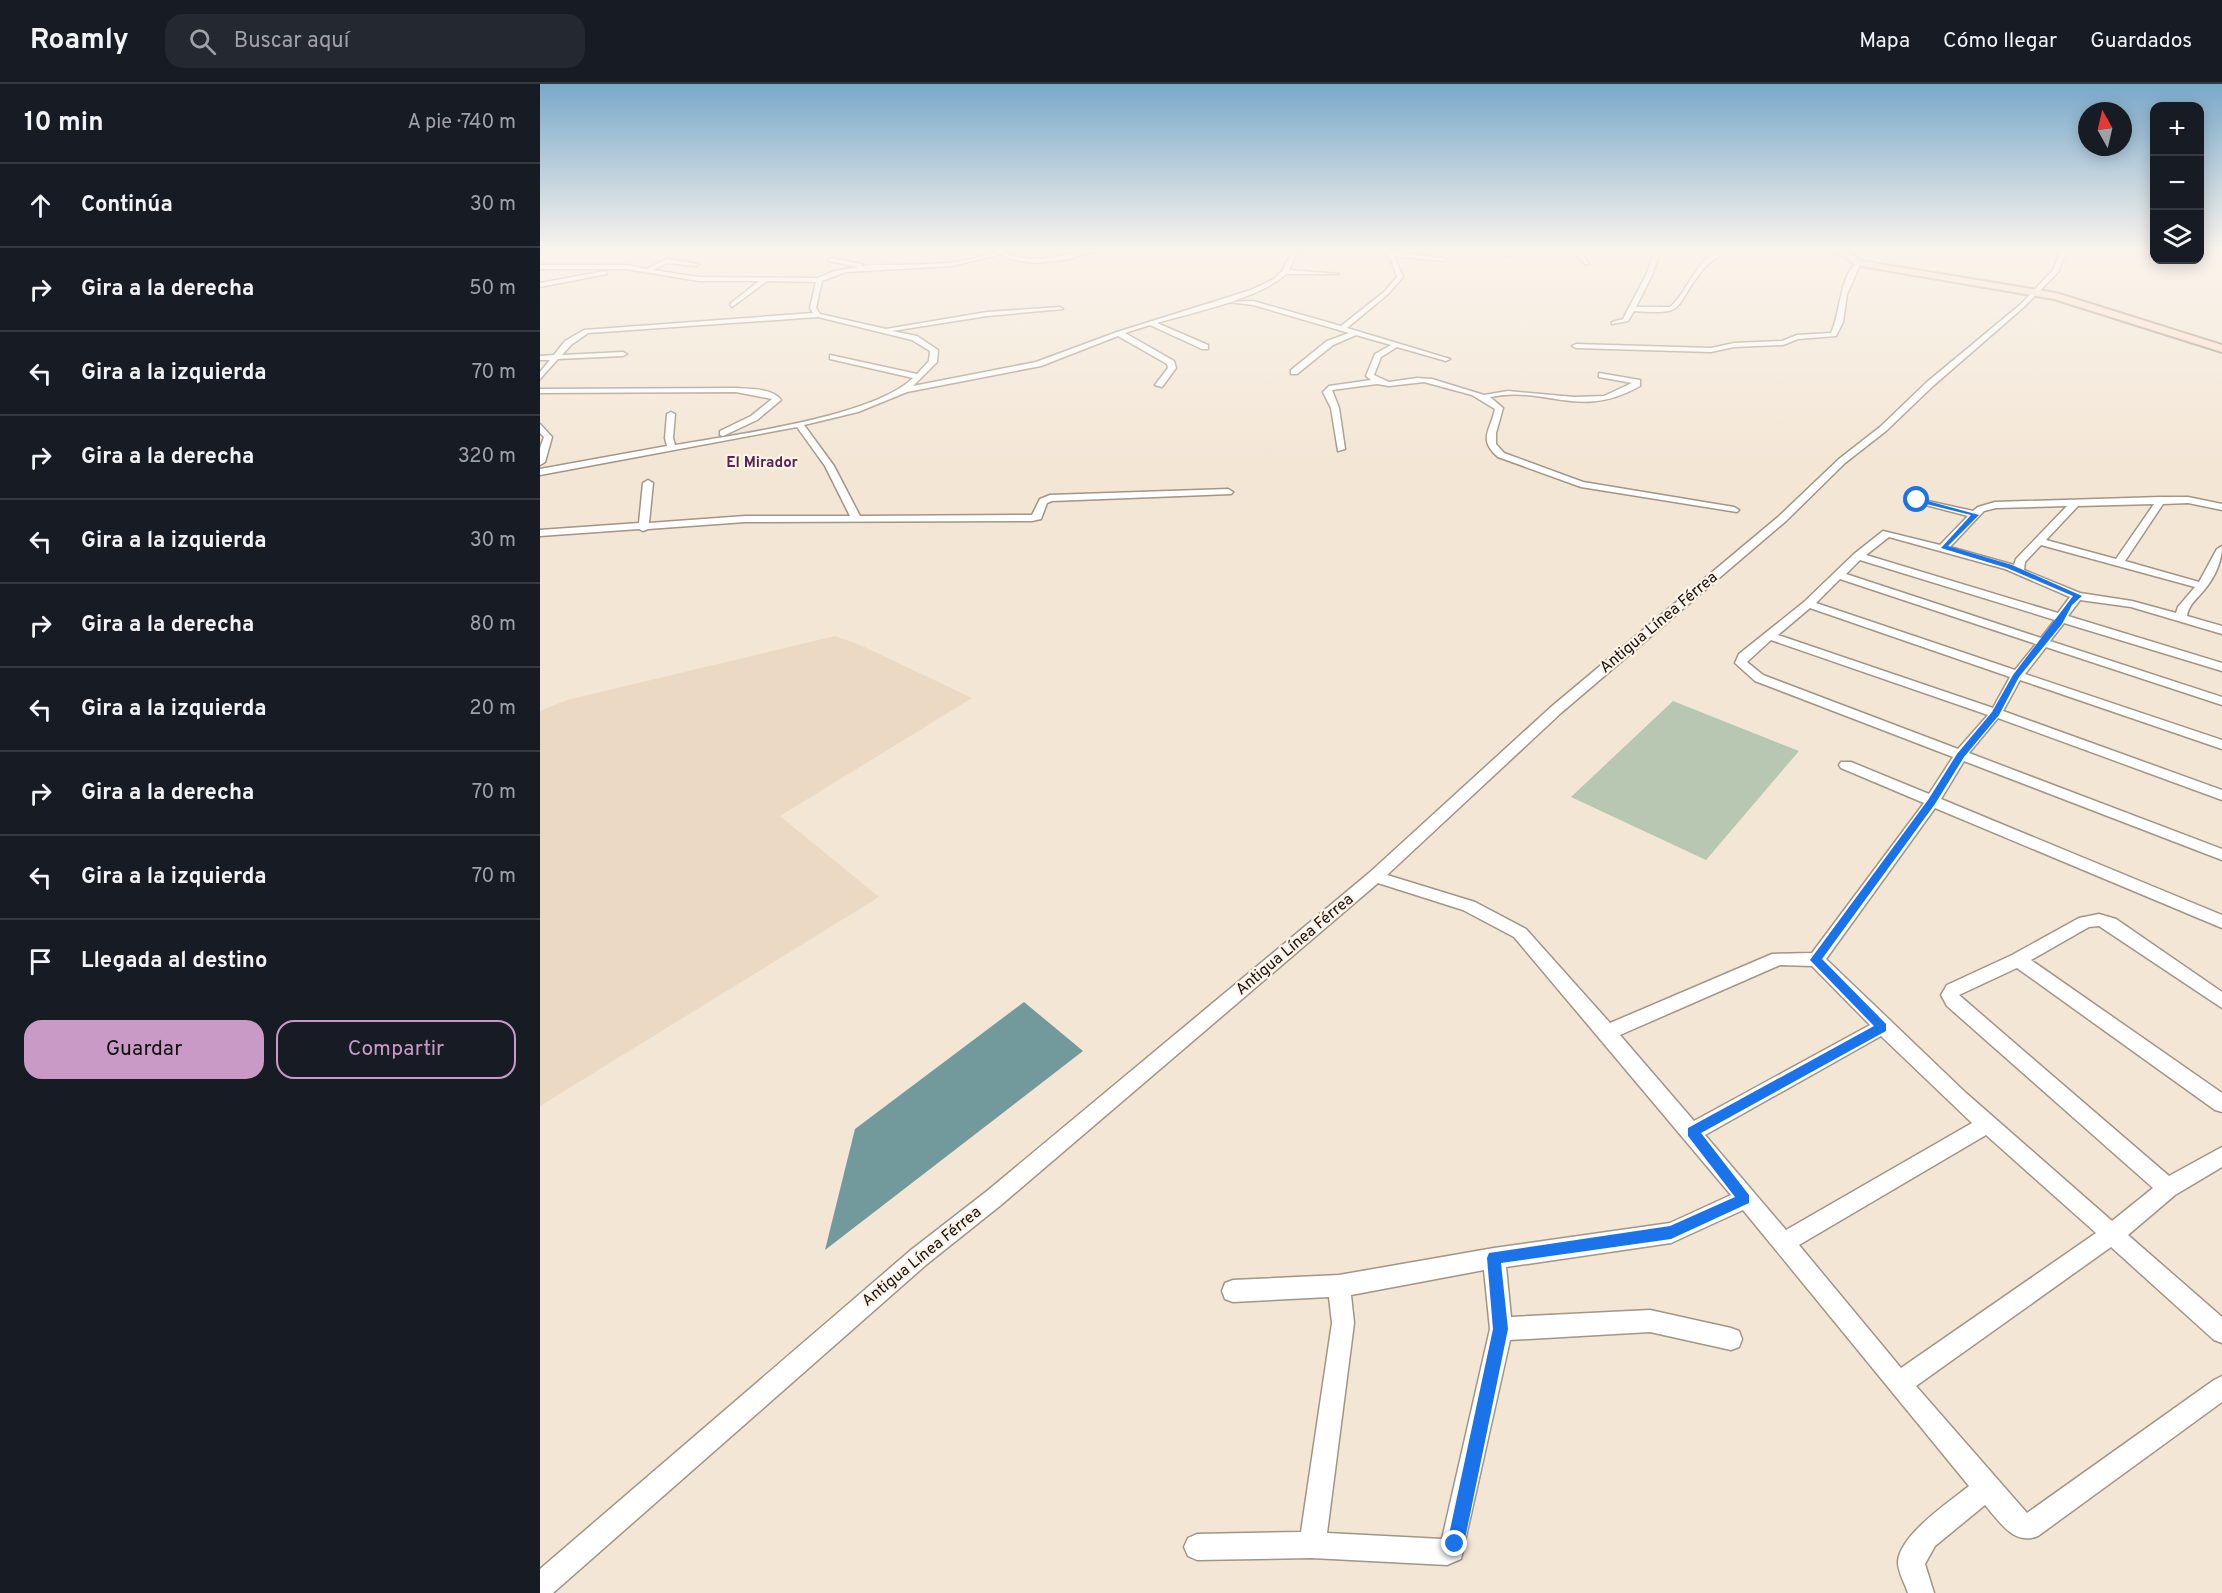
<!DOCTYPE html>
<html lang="es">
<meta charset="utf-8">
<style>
:root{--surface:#171b24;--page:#242831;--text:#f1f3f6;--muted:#9ea1a6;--line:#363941;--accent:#ca9ac7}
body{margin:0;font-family:Overpass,sans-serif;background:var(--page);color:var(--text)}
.controls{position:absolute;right:18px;top:18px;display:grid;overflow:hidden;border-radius:12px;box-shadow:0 3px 15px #0003}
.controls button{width:54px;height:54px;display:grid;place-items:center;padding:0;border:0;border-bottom:2px solid var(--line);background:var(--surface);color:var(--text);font:30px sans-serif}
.compass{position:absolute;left:1538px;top:18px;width:54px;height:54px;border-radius:50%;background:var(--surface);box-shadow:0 3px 15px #0003;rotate:352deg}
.stop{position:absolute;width:18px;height:18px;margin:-14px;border:4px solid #1a73e8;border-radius:50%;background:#fff}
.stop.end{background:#1a73e8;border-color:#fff;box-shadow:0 2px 6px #0008}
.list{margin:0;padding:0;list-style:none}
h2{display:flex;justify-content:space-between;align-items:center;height:78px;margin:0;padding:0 24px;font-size:26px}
h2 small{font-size:20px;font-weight:400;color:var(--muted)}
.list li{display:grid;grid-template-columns:39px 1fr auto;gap:18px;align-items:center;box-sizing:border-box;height:84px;padding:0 24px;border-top:2px solid var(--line)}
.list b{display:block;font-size:22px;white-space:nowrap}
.list em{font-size:20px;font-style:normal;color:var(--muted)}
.actions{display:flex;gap:12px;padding:18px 24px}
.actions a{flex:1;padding:14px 0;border:2px solid var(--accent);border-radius:18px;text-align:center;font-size:21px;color:var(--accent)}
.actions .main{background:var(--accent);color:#111}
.icon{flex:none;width:33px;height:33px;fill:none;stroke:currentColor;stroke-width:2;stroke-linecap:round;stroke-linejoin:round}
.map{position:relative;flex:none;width:1682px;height:1509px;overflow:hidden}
header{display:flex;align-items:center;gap:36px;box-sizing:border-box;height:84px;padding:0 30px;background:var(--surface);border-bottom:2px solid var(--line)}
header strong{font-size:28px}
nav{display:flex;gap:33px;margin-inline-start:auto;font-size:21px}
.search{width:420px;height:54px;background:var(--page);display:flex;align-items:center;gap:15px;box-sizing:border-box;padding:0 21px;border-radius:18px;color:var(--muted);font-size:22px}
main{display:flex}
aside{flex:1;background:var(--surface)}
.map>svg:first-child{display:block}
</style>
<header>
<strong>Roamly</strong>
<div class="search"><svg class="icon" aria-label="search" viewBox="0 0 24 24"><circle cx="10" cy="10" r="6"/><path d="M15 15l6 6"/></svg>Buscar aquí</div>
<nav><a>Mapa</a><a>Cómo llegar</a><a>Guardados</a></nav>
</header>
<main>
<aside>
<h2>10 min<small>A pie · 740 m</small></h2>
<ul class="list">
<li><svg class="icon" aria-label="ahead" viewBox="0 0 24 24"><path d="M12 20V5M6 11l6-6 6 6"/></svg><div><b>Continúa</b></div><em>30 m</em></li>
<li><svg class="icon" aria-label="right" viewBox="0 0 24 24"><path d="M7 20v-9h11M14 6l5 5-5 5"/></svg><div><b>Gira a la derecha</b></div><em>50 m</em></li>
<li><svg class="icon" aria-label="left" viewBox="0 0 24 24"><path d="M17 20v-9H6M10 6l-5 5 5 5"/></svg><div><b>Gira a la izquierda</b></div><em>70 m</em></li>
<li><svg class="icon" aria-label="right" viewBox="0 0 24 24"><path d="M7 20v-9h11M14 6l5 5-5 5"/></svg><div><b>Gira a la derecha</b></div><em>320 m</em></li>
<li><svg class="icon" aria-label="left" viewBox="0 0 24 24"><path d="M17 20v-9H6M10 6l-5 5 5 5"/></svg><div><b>Gira a la izquierda</b></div><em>30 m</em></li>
<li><svg class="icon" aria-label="right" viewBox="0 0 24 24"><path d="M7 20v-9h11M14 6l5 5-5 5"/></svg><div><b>Gira a la derecha</b></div><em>80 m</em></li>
<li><svg class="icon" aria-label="left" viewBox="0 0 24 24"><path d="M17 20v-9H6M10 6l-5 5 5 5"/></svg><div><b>Gira a la izquierda</b></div><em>20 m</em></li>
<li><svg class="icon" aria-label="right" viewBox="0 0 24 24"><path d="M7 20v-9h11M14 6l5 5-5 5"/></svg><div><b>Gira a la derecha</b></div><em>70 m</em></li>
<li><svg class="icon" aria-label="left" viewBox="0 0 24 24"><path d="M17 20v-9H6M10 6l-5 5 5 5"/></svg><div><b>Gira a la izquierda</b></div><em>70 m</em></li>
<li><svg class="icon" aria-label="arrive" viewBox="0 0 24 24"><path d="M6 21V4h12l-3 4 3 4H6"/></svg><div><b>Llegada al destino</b></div></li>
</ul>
<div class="actions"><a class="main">Guardar</a><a>Compartir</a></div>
</aside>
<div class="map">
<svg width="1682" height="1509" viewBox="0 0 1682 1509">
<rect width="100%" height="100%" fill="#f3e6d5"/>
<path fill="#ecd9c3" d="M295,552L318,560L432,614L240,732L339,813L0,1022V627L27,616Z"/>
<path fill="#b8c7b1" d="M1133,617L1259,667L1166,776L1031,713Z"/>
<path fill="#72999c" d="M484,918L543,967L285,1166L315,1045Z"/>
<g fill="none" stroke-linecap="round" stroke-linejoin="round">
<g stroke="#a29586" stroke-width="3">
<g id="street">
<path d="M460,166H468L465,168C496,185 530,166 562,166L523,176L495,179L470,175L461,170L412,182L306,188L282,197L276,224L280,230L346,245L447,228L520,223L523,225L447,232L352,247L377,252L398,266L397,278L373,302L496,278L577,248L711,206L734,195L742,187L752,168L765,166L756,170L749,186L799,190H746C719,215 654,228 617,239L668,261V265H662L610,241L585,249L634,277L636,284L622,303L615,301L628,284L627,280L578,252L501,282L367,308L318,328L264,341L294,382L320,432L492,431L500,415L510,411L688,405L693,408L691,410L512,417L507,419L501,435L492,437L205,438L108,445L103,447L99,445L0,452V446L99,439L103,399L108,396L113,399L109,439L205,432H310L285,382L257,343L0,391V385L127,362L125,354L127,330L131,328L135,330L133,354L135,361C193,351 333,333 373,294L290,275V271L377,290L389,277L390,267L372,256L278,233L48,249L31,261L22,271L83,268L87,270L83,272L18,275L0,295V288L10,276H0V272L14,271L25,257L44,246L273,229L270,224L276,198L227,197L192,223L190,220L219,197H159L86,185H0V181H86L107,185L126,175L159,180L156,182L127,179L113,186L159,193L278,194L295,187L319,183L288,177L290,174L322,180L321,182C368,179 417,185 460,166Z"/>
<path d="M842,166L907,175L904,177L854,172L863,193L848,210L807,244L910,275L906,277L857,263L841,273L834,291L849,298L877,294L892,295L944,311L968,307L1034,313L1064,312L1092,299L1059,293V289L1100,296V302C1039,337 1006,301 950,313L963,324L956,349V360L964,369L1043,398L1194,423L1199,426L1197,428L1041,403L958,373C937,355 951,346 955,325L932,311L884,298L849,302L837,300L792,306L799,324L805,365L798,367L791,324L783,308L789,302L831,296L826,292L835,270L851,261L816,251L793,261L757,290H751V286L787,257L809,249L713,221L689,218L713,217L801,242L844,208L857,193L851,176Z"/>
<path d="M960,166H966L972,172L967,173Z"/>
<path d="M1032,166H1038L1049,180H1045Z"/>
<path d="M1115,166H1121L1112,191L1096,223H1130C1148,209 1159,166 1186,166C1178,174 1167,179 1161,188C1132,225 1148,231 1094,227L1088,237L1072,240V238L1083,235L1106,191Z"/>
<path d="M1287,166H1295L1310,172L1305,173Z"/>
<path d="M1521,166H1527L1518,188L1485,222L1393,302L1346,347L1305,379L1246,437L1021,629L847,791L935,818L986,845L1070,939L1232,870L1272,869L1384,719L1301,684L1299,681L1301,678H1311L1389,710L1413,673L1215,597L1195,579L1199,570L1264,518L1314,470L1343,447L1400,461L1428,432L1374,418V414L1433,427L1438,423L1455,418L1621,413H1648L1682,420V426L1648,419L1623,420L1585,477L1659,498L1677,465L1682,462C1682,477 1675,493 1665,505C1658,514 1648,521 1647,532L1682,542V550L1591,523L1540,516L1528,532L1682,579V587L1524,539L1510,557L1682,613V621L1506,563L1485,590L1682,656V665L1480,596L1463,627L1682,706V716L1458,634L1429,669L1682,765V776L1424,677L1401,715L1682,831V844L1395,724L1286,875L1426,1009L1572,1137L1613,1104L1407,922L1401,911L1407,901L1472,871L1539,834L1559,830L1576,835L1682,908V924L1559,842L1549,843L1491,876L1682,1009V1028L1675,1026L1477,884L1419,911L1629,1092L1682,1063V1083L1635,1111L1588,1151L1682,1233V1259L1674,1256L1571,1163L1376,1302L1487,1429L1674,1296L1682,1292V1318L1498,1452C1474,1462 1460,1438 1445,1421L1395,1462L1385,1480L1394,1509H1368C1365,1500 1357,1486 1358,1477C1361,1450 1409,1418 1429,1402L1203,1126L1131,1159L966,1183L971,1233L1110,1226L1191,1244L1199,1247L1202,1255L1199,1263L1191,1266L1110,1248L970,1256L921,1475L907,1481L772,1474L657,1476L648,1472L644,1463L648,1454L657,1450L761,1448L792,1239L789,1213L693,1218L685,1215L682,1207L685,1199L693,1196L799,1191L954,1164L1130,1139L1191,1111L974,853L923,826L838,799L461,1121L387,1180L13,1509H0V1485L371,1166L447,1107L829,789L1011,623L1238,433L1299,375L1340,343L1387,298L1481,220L1513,186ZM1614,420L1576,475L1506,456L1538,422ZM1527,422L1476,475L1474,481L1410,463L1444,427L1456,424ZM1349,453L1465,485L1530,513L1518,529L1326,471ZM1501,461L1655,503L1638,523L1636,529L1592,517L1540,509L1484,486L1485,478ZM1320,476L1515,536L1501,554L1306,490ZM1300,495L1496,560L1475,586L1276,519ZM1270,524L1470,593L1453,624L1238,551ZM1231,556L1448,631L1418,665L1223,591L1207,578ZM1240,881L1272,882L1330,941L1154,1037L1080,951ZM1341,952L1432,1039L1246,1146L1165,1051ZM1446,1051L1556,1149L1361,1284L1259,1161ZM944,1186L950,1245L902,1455L787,1449L814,1239L811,1211Z"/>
<path d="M1318,177L1321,179L1307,210L1303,238L1296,252L1258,255L1243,261L1194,263L1171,268L1036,264L1032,262L1036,260L1171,264L1194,259L1242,257L1257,251L1291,249C1301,228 1299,193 1318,177Z"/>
<path d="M65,187L67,190L0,203V199Z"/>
<path d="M196,304C209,305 233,304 241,316L217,336L183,352L180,351V347L211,332L232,315L196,308L0,309V305Z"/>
<path d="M0,340L12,353L5,378L0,381V364L4,353L0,349Z"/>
</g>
</g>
<g stroke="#a29586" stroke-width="4">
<path id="secondary" d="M1297,166H1306L1321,177L1516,209L1682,261V268L1514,215L1315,181Z"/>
</g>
<use href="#street" fill="#fff" fill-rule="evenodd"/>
<use href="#secondary" fill="#fcdfce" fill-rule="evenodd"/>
</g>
<linearGradient id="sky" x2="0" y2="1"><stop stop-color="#79a9ca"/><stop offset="0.44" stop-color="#faf4ec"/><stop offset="1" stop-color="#faf4ec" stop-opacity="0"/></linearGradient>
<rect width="1682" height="377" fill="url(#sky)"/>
<path fill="#1a73e8" d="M1377,414L1439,431L1408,462L1472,481L1542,512L1532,521L1522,540L1479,593L1459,631L1424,673L1395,720L1282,875L1346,940V947L1161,1049L1209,1111V1119L1131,1155L961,1179L968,1245L924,1460L921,1466L915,1469L909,1466L907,1460L953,1245L947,1174L949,1169L1130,1142L1195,1113L1148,1052V1044L1334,942L1270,876L1388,716L1417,670L1452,628L1473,591L1533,512L1467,484L1401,464L1431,431L1374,417Z"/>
<g text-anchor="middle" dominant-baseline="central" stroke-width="4.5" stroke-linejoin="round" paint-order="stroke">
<g font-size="15" font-weight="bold" fill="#582451" stroke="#fef3e6">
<text x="222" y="379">El Mirador</text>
</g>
<g font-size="16" fill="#17120c" stroke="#fef3e6">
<text transform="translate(1119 539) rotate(-40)">Antigua Línea Férrea</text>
<text transform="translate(755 861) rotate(-40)">Antigua Línea Férrea</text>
<text transform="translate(382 1173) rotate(-39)">Antigua Línea Férrea</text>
</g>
</g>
</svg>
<div class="controls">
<button>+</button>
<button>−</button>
<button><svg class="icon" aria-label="layers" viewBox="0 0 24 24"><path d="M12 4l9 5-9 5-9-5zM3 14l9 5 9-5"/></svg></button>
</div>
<svg class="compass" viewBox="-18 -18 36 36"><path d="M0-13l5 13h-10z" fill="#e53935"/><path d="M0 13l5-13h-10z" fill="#9ea1a6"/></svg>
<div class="stop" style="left:1377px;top:416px"></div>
<div class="stop end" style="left:915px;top:1460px"></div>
</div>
</main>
